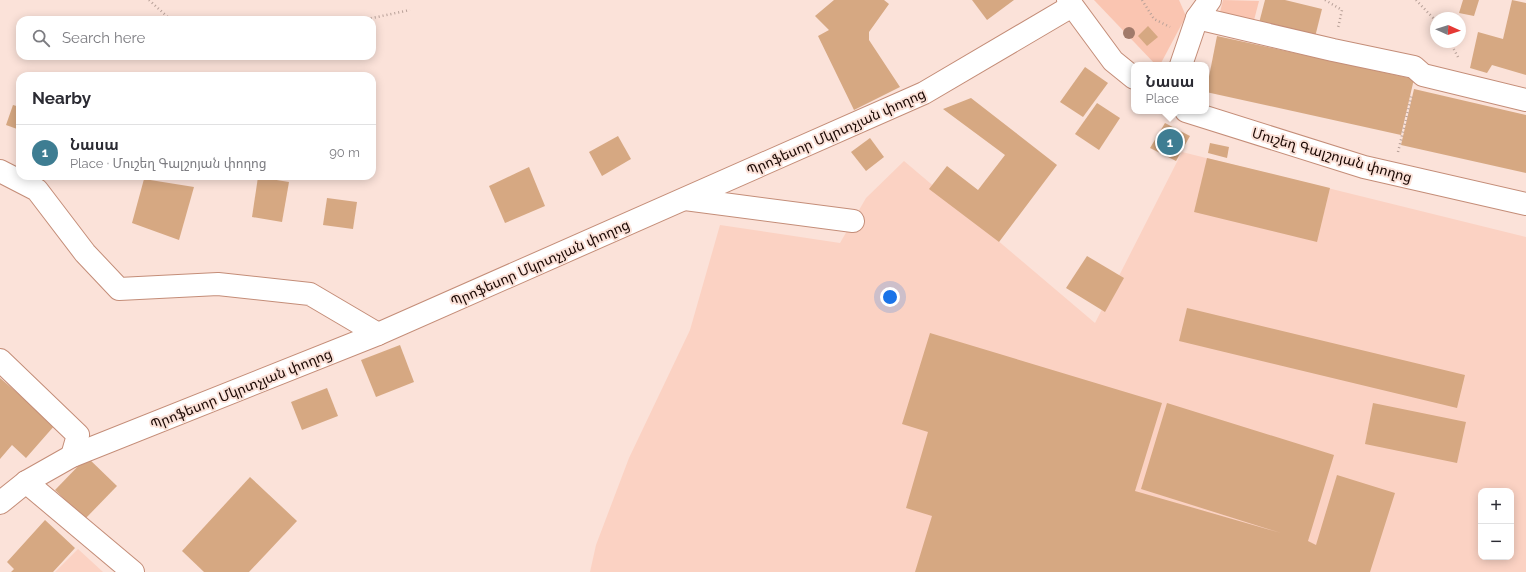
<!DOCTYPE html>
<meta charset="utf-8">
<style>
:root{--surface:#fff;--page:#f2f2f3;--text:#2b2b33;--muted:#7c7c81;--line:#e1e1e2;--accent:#3e7d92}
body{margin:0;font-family:Raleway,"Noto Sans Armenian",sans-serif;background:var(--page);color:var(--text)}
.controls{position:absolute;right:12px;bottom:12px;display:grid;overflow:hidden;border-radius:8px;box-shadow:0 2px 10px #0003}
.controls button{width:36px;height:36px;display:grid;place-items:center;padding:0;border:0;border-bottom:1px solid var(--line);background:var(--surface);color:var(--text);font:20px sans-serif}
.compass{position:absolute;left:1430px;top:12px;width:36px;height:36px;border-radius:50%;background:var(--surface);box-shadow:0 2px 10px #0003;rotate:93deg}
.you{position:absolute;left:890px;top:297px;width:14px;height:14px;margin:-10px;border:3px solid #fff;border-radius:50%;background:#1a73e8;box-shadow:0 0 0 6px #1a73e833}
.badge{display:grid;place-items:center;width:26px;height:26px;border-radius:50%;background:var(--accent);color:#fff;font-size:13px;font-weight:700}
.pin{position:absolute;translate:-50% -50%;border:2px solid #fff;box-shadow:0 1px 4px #0006}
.popup{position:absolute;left:1131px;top:62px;width:78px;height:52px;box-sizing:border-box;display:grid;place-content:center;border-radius:8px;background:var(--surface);filter:drop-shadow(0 1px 3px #0005);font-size:13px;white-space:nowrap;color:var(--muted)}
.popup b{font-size:15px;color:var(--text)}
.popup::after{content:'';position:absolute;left:50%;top:100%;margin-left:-8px;border:8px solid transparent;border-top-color:var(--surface)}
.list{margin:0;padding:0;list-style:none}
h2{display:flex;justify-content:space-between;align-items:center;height:52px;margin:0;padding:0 16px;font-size:17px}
h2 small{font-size:13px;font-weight:400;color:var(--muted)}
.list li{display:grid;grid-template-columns:26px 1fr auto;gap:12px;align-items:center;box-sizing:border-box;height:56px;padding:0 16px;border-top:1px solid var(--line)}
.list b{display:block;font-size:15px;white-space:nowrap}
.list p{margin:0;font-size:13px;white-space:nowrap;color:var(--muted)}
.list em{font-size:13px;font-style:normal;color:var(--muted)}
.icon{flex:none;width:22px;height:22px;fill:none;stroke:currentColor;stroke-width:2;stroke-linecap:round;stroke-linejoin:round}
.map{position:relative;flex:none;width:1526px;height:572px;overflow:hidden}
.search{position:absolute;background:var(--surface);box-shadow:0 2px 10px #0003;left:16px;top:16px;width:360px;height:44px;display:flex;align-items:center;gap:10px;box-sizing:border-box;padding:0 14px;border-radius:12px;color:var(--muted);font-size:15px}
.panel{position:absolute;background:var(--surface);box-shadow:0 2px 10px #0003;left:16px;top:72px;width:360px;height:108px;border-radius:12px}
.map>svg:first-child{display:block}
</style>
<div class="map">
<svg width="1526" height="572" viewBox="0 0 1526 572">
<rect width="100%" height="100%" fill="#fbe2d9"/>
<g fill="#fbd2c3" fill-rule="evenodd">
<path d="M1182,152L1526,237V572H590L596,545L629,458L690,330L720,225L840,243L866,198L904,161L1095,323ZM1481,491H1511V557H1481Z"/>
<path d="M78,549L103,572H55Z"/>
</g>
<g fill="#fac5b1">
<path d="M1094,0H1179L1186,16L1160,65H1156Z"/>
<path d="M1223,0L1259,1L1253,24L1219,16Z"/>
</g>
<g fill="#d6a882">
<path d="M834,0H884L889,4L869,32V40L900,87L854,110L818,36L829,30L815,16Z"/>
<path d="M972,0H1014L987,20Z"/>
<path d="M1265,0H1285L1322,9L1315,37L1259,23Z"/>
<path d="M1463,0H1479L1474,16L1459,13Z"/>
<path d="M1512,0L1526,3V75L1492,65L1487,73L1470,68L1478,32L1503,39Z"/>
<path d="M1148,26L1158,37L1147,46L1138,36Z"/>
<path d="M1217,36L1414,79L1401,135L1206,92Z"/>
<path d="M1085,67L1108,83L1083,117L1060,102Z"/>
<path d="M1414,89L1526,115V173L1401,145Z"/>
<path d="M971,98L1057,165L999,242L929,189L947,166L978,190L1005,155L943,109Z"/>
<path d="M1097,103L1120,118L1099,150L1075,134Z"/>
<path d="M13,105L20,107V130L6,125Z"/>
<path d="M1165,123L1190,136L1176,161L1150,148Z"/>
<path d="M618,136L631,159L602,176L589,152Z"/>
<path d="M870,138L884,157L866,171L851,152Z"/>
<path d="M1210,143L1229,147L1227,158L1208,153Z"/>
<path d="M1207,158L1330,188L1317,242L1194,212Z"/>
<path d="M529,167L545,206L505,223L489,186Z"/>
<path d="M258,177L289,182L282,222L252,217Z"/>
<path d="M144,179L194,187L179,240L132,223Z"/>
<path d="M327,198L357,202L353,229L323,225Z"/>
<path d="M1087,256L1124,278L1105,312L1066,288Z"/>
<path d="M1187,308L1465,375L1457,408L1179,341Z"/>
<path d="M930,333L1162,403L1135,491L1281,533L1141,489L1167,403L1334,455L1308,541L1316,545L1337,475L1395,493L1370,572H915L932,516L906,508L928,432L902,424Z"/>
<path d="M400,345L414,382L376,397L361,360Z"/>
<path d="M0,378L55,425L26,458L12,445L0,459Z"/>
<path d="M327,388L338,416L302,430L291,402Z"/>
<path d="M1373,403L1466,422L1457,463L1365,444Z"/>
<path d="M87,457L117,486L85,519L55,490Z"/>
<path d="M250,477L297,521L249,572H204L182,551Z"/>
<path d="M45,520L75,548L53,572H11L14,569L7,562Z"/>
</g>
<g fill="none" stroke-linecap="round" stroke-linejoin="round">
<g stroke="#c48d78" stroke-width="24">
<g id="minor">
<path d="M1068,0L1113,61L1134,78"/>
<path d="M1197,18L1333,50L1414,67L1423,75L1526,100"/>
<path d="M1181,65L1197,18L1210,0"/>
<path d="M1186,111L1364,167L1526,204"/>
<path d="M0,171L37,190L85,253L119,289L218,284L310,294L378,334"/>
<path d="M685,199L853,221"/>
<path d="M0,360L78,435L72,456"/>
<path d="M26,482L133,572"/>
<path d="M0,503L26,482L72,456L378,334L924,93L1072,6"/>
</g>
</g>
<g stroke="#b7a098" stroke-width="2.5" stroke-dasharray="1 3" stroke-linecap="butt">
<path d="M149,0L171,20"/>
<path d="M1142,0L1154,19L1170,27"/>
<path d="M1325,0L1342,10L1338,28"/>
<path d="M1416,0L1436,21"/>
<path d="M363,20L410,10"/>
<path d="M1450,42L1459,59"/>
<path d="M1398,152L1412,94"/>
</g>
<use href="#minor" stroke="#fff" stroke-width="22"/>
</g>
<circle fill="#a17a6a" cx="1129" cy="33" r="6"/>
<g text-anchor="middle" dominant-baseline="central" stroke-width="4" stroke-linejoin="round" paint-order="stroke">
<g font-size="14" fill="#1b0803" stroke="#fbe2d9">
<text transform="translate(836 132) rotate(-24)">Պրոֆեսոր Մկրտչյան փողոց</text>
<text transform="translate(1332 155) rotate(16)">Մուշեղ Գալշոյան փողոց</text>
<text transform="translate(540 263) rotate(-24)">Պրոֆեսոր Մկրտչյան փողոց</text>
<text transform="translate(241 389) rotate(-22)">Պրոֆեսոր Մկրտչյան փողոց</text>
</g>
</g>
</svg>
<div class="controls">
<button>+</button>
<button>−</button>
</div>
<svg class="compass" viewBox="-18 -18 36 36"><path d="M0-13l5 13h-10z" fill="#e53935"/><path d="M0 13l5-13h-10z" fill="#7c7c81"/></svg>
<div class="you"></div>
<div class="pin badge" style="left:1170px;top:142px">1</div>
<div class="popup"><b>Նասա</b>Place</div>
<div class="search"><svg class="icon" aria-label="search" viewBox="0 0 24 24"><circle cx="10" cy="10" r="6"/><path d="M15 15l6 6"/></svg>Search here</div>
<section class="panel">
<h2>Nearby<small></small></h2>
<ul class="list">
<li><span class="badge">1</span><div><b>Նասա</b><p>Place · Մուշեղ Գալշոյան փողոց</p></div><em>90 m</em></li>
</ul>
</section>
</div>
